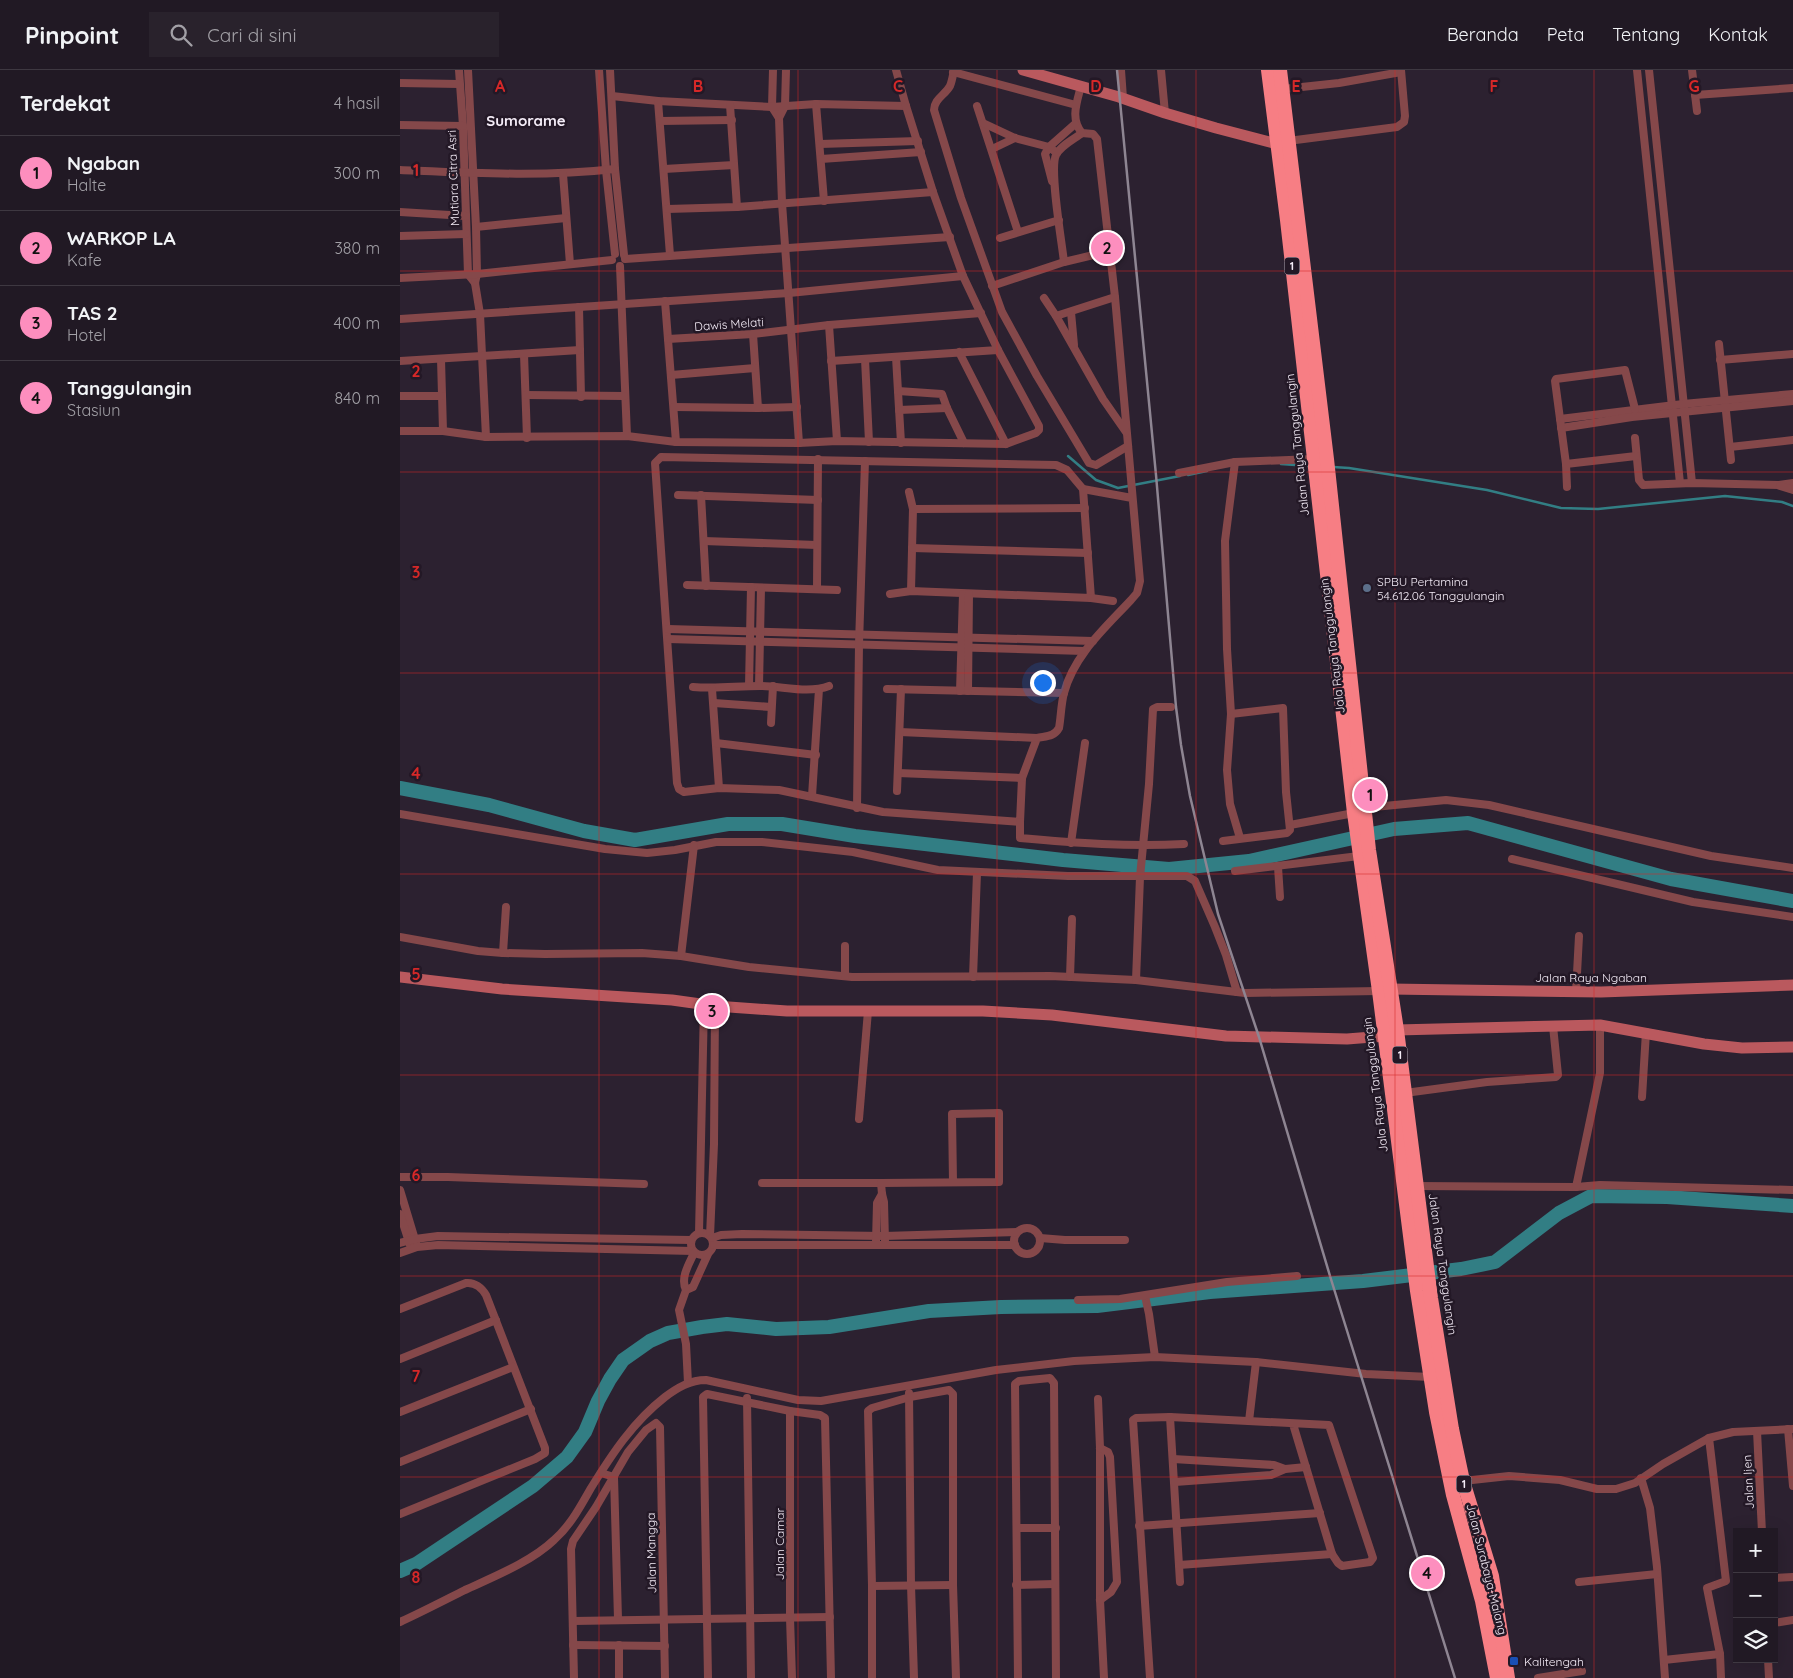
<!DOCTYPE html>
<html lang="id">
<meta charset="utf-8">
<style>
:root{--surface:#211924;--page:#29222c;--text:#f1f3f6;--muted:#a2a0a6;--line:#3e3841;--accent:#fd8ebe}
body{margin:0;font-family:Quicksand,sans-serif;background:var(--page);color:var(--text)}
.controls{position:absolute;right:15px;bottom:15px;display:grid;overflow:hidden;border-radius:0px;box-shadow:0 5px 20px #0002}
.controls button{width:45px;height:45px;display:grid;place-items:center;padding:0;border:0;border-bottom:1px solid var(--line);background:var(--surface);color:var(--text);font:25px sans-serif}
.you{position:absolute;left:642px;top:612px;width:18px;height:18px;margin:-12px;border:4px solid #fff;border-radius:50%;background:#1a73e8;box-shadow:0 0 0 8px #1a73e833}
.badge{display:grid;place-items:center;width:32px;height:32px;border-radius:50%;background:var(--accent);color:#111;font-size:16px;font-weight:700}
.pin{position:absolute;translate:-50% -50%;border:2px solid #fff;box-shadow:0 1px 5px #0006}
.list{margin:0;padding:0;list-style:none}
h2{display:flex;justify-content:space-between;align-items:center;height:65px;margin:0;padding:0 20px;font-size:21px}
h2 small{font-size:16px;font-weight:400;color:var(--muted)}
.list li{display:grid;grid-template-columns:32px 1fr auto;gap:15px;align-items:center;box-sizing:border-box;height:75px;padding:0 20px;border-top:1px solid var(--line)}
.list b{display:block;font-size:19px;white-space:nowrap}
.list p{margin:0;font-size:16px;white-space:nowrap;color:var(--muted)}
.list em{font-size:16px;font-style:normal;color:var(--muted)}
.icon{flex:none;width:28px;height:28px;fill:none;stroke:currentColor;stroke-width:2;stroke-linecap:round;stroke-linejoin:round}
.map{position:relative;flex:none;width:1393px;height:1608px;overflow:hidden}
header{display:flex;align-items:center;gap:30px;box-sizing:border-box;height:70px;padding:0 25px;background:var(--surface);border-bottom:1px solid var(--line)}
header strong{font-size:24px}
nav{display:flex;gap:28px;margin-inline-start:auto;font-size:18px}
.search{width:350px;height:45px;background:var(--page);display:flex;align-items:center;gap:12px;box-sizing:border-box;padding:0 18px;border-radius:0px;color:var(--muted);font-size:19px}
main{display:flex}
aside{flex:1;background:var(--surface)}
.map>svg:first-child{display:block}
</style>
<header>
<strong>Pinpoint</strong>
<div class="search"><svg class="icon" aria-label="search" viewBox="0 0 24 24"><circle cx="10" cy="10" r="6"/><path d="M15 15l6 6"/></svg>Cari di sini</div>
<nav><a>Beranda</a><a>Peta</a><a>Tentang</a><a>Kontak</a></nav>
</header>
<main>
<aside>
<h2>Terdekat<small>4 hasil</small></h2>
<ul class="list">
<li><span class="badge">1</span><div><b>Ngaban</b><p>Halte</p></div><em>300 m</em></li>
<li><span class="badge">2</span><div><b>WARKOP LA</b><p>Kafe</p></div><em>380 m</em></li>
<li><span class="badge">3</span><div><b>TAS 2</b><p>Hotel</p></div><em>400 m</em></li>
<li><span class="badge">4</span><div><b>Tanggulangin</b><p>Stasiun</p></div><em>840 m</em></li>
</ul>
</aside>
<div class="map">
<svg width="1393" height="1608" viewBox="0 0 1393 1608">
<rect width="100%" height="100%" fill="#2c2130"/>
<g fill="none" stroke-linecap="round" stroke-linejoin="round">
<g stroke="#327e84" stroke-width="2.5">
<path d="M668,386L696,410L718,418L780,406"/>
<path d="M881,394L910,396"/>
<path d="M933,397L949,398L1087,420L1161,438L1198,439L1325,426L1382,432L1393,436"/>
<path d="M788,405L807,401"/>
</g>
<g stroke="#327e84" stroke-width="14">
<path d="M0,718L89,735L184,761L235,770L328,754H382L455,766L663,790L769,799L849,791L994,759L1068,753L1271,809L1393,831"/>
<path d="M0,1501L16,1494L133,1416L167,1387L185,1362L198,1331L210,1309L223,1290L250,1271L268,1263L302,1257L327,1254L376,1259L429,1257L529,1241L601,1237L697,1236L810,1222L963,1211L1061,1199L1095,1192L1159,1143L1191,1126L1267,1127L1393,1136"/>
</g>
<g stroke="#85484a" stroke-width="8">
<path d="M59,0L63,56L68,204L75,213"/>
<path d="M68,0L76,157L77,204L75,213L80,244L86,367"/>
<path d="M199,0L206,100L215,184"/>
<path d="M210,0L215,99L224,185"/>
<path d="M373,0L372,37L379,48L382,133L399,373"/>
<path d="M554,0C553,5 552,11 550,16C545,25 534,29 534,40L561,128L602,242L637,306L689,393L696,395L728,376"/>
<path d="M721,0L723,28"/>
<path d="M761,0L765,43"/>
<path d="M1237,0L1280,413"/>
<path d="M1249,0L1292,413"/>
<path d="M1292,0L1297,41"/>
<path d="M553,2L676,35"/>
<path d="M0,13L59,14"/>
<path d="M681,16C677,32 670,49 682,63L693,64L697,69L715,227L740,511L737,523L731,530C705,558 674,585 664,623C661,634 661,647 659,658C654,667 646,666 637,668L622,708L620,752L483,742L379,720L319,718L284,722L279,719L277,713L255,393L261,387L656,395L667,400L683,419L732,428"/>
<path d="M883,19L939,13L1001,2"/>
<path d="M1295,25L1393,18"/>
<path d="M212,26L258,31L372,37L416,34L506,36"/>
<path d="M258,31L270,185"/>
<path d="M416,34L424,131"/>
<path d="M330,35L337,137"/>
<path d="M577,36L618,162"/>
<path d="M379,48L385,36L386,0"/>
<path d="M260,51L332,50"/>
<path d="M583,53L615,68L649,77L657,83"/>
<path d="M0,55L63,56"/>
<path d="M888,71L997,57L1004,52L1005,46L1001,0"/>
<path d="M420,74L518,71"/>
<path d="M592,79L615,68"/>
<path d="M421,89L521,82"/>
<path d="M264,99L334,95"/>
<path d="M0,100C72,103 143,107 215,99"/>
<path d="M163,104L170,194"/>
<path d="M652,111L645,84L649,77L675,54"/>
<path d="M267,139L337,137L533,122"/>
<path d="M0,142L66,146"/>
<path d="M76,157L166,148"/>
<path d="M0,166L66,164"/>
<path d="M600,168L659,150"/>
<path d="M225,189L550,167"/>
<path d="M664,192C662,173 649,99 656,85C660,76 674,69 682,63"/>
<path d="M220,196L227,366"/>
<path d="M0,208L77,204L212,190"/>
<path d="M592,216L664,192L710,181"/>
<path d="M644,228L656,246L703,329L726,362"/>
<path d="M265,231L276,372"/>
<path d="M179,237L181,327"/>
<path d="M671,242L674,275"/>
<path d="M656,246L715,227"/>
<path d="M0,249L389,223L563,206"/>
<path d="M429,255L437,371"/>
<path d="M353,264L358,338"/>
<path d="M268,269L353,264L429,255L581,243"/>
<path d="M1319,274L1331,390"/>
<path d="M559,282L606,374"/>
<path d="M124,284L127,368"/>
<path d="M496,287L501,373"/>
<path d="M41,289L43,361"/>
<path d="M465,289L469,372"/>
<path d="M1320,290L1393,284"/>
<path d="M0,291L180,280"/>
<path d="M431,291L598,280"/>
<path d="M271,305L355,298"/>
<path d="M498,321L542,324L547,338L564,373"/>
<path d="M126,325L224,326"/>
<path d="M0,326H42"/>
<path d="M274,337L358,338L397,337"/>
<path d="M499,340L547,338"/>
<path d="M1160,349L1283,334L1393,324"/>
<path d="M1161,358L1232,347L1393,331"/>
<path d="M0,361H43L86,367L227,366L276,372L399,373L437,371L606,374L636,363L639,360V356L598,280L563,206L533,122L506,36L496,0"/>
<path d="M1235,368L1239,410L1243,415L1292,413L1379,415L1393,413"/>
<path d="M1330,377L1393,370"/>
<path d="M835,392L825,471L827,579L831,644L827,700L830,734L840,768"/>
<path d="M1166,394L1236,386"/>
<path d="M779,403L835,392L914,389"/>
<path d="M1380,416L1393,420"/>
<path d="M1167,417L1166,394L1155,311L1156,309L1225,300L1235,339"/>
<path d="M509,422L513,439L511,521"/>
<path d="M278,425L418,430"/>
<path d="M301,425L306,516"/>
<path d="M513,439L685,438"/>
<path d="M304,471L417,475"/>
<path d="M512,478L688,483"/>
<path d="M287,515L437,520"/>
<path d="M417,518L418,389"/>
<path d="M490,524L511,521L691,528L683,419"/>
<path d="M691,528L713,531"/>
<path d="M268,559L693,571"/>
<path d="M268,569L684,581"/>
<path d="M349,616L351,517"/>
<path d="M359,616L361,518"/>
<path d="M293,617C316,619 337,616 360,616C382,616 408,624 429,616"/>
<path d="M312,619L319,718"/>
<path d="M487,619L664,623"/>
<path d="M560,621L563,524"/>
<path d="M568,621L569,524"/>
<path d="M314,633L371,637"/>
<path d="M371,653L373,616"/>
<path d="M500,662L637,668"/>
<path d="M316,673L416,685"/>
<path d="M498,703L622,708"/>
<path d="M497,721L501,619"/>
<path d="M412,726L419,619"/>
<path d="M457,738L459,574L465,391"/>
<path d="M964,738L1046,730L1089,735L1311,786L1393,798"/>
<path d="M0,744L205,779L247,783L275,780L316,772H362L453,782L538,800L668,806H787L795,811L815,857L826,885L837,922"/>
<path d="M620,752V768C675,773 729,777 784,774"/>
<path d="M890,755L954,743"/>
<path d="M823,771L887,763L890,760L886,722L883,638L831,644"/>
<path d="M671,773L685,673"/>
<path d="M1112,789L1293,832L1393,847"/>
<path d="M878,797L880,827"/>
<path d="M835,801L959,786"/>
<path d="M0,867L78,881L103,883L145,884L242,883L281,886L349,897L452,907L650,906L736,910L845,923L979,921"/>
<path d="M103,883L106,837"/>
<path d="M281,886L294,775"/>
<path d="M445,906V876"/>
<path d="M573,907L577,803"/>
<path d="M670,907L672,849"/>
<path d="M736,910L740,807L749,714L753,639L757,637H771"/>
<path d="M1176,922L1179,866"/>
<path d="M1005,1023L1087,1012L1156,1007L1158,1005L1153,956"/>
<path d="M1242,1027L1246,962"/>
<path d="M459,1049L468,941"/>
<path d="M0,1107H48L244,1114"/>
<path d="M362,1113H481L482,1124L484,1132L485,1171"/>
<path d="M481,1113L599,1112V1043L552,1044L553,1112"/>
<path d="M1017,1116L1176,1117L1200,1115L1393,1120"/>
<path d="M1176,1117L1200,1003V955"/>
<path d="M0,1120L16,1173"/>
<path d="M0,1144L10,1175"/>
<circle cx="627" cy="1171" r="13"/>
<circle cx="302" cy="1174" r="11"/>
<path d="M299,1163L304,934"/>
<path d="M310,1166L314,1074L315,936"/>
<path d="M312,1168L321,1165L342,1164L484,1166L617,1162"/>
<path d="M640,1168L665,1170H725"/>
<path d="M476,1171L477,1133L482,1124"/>
<path d="M0,1173L15,1169L38,1166L291,1170"/>
<path d="M314,1175H615"/>
<path d="M0,1183L17,1177L38,1175L293,1181"/>
<path d="M286,1220L293,1217L308,1184"/>
<path d="M745,1226L749,1244L755,1287"/>
<path d="M678,1230L720,1229L827,1212L897,1206"/>
<path d="M0,1239L66,1213C75,1212 82,1218 86,1225L145,1378V1383L135,1389L0,1444"/>
<path d="M0,1289L96,1250"/>
<path d="M288,1313L286,1274L279,1240L286,1220C280,1208 289,1194 294,1183"/>
<path d="M509,1323L511,1515L514,1608"/>
<path d="M347,1328L351,1608"/>
<path d="M698,1329L700,1378V1530L704,1608"/>
<path d="M390,1341V1548L392,1608"/>
<path d="M0,1342L113,1297"/>
<path d="M770,1347L780,1512"/>
<path d="M849,1351L856,1292"/>
<path d="M1388,1359L1393,1416"/>
<path d="M1357,1361L1362,1462"/>
<path d="M1309,1368L1326,1511L1307,1518L1320,1584L1321,1608"/>
<path d="M773,1389L874,1395L885,1399"/>
<path d="M0,1392L131,1339"/>
<path d="M201,1403L214,1407L218,1549"/>
<path d="M1241,1408L1250,1438L1257,1497L1265,1608"/>
<path d="M1063,1411L1109,1406L1160,1410L1197,1419H1216L1235,1413L1263,1394L1309,1368L1333,1362L1393,1359"/>
<path d="M775,1412L871,1405L885,1399L906,1397"/>
<path d="M739,1456L920,1443"/>
<path d="M617,1458H656"/>
<path d="M779,1495L932,1484"/>
<path d="M1374,1508L1393,1507"/>
<path d="M1179,1512L1257,1504"/>
<path d="M616,1515L655,1514"/>
<path d="M472,1516L553,1515"/>
<path d="M700,1530L711,1522L717,1512L710,1387L708,1382L700,1378"/>
<path d="M173,1551L430,1547"/>
<path d="M0,1552C22,1542 43,1531 65,1520C93,1507 131,1492 154,1470C171,1455 180,1437 191,1418C212,1384 233,1352 265,1327C277,1318 290,1310 306,1310L398,1330L421,1331L596,1300L674,1291L755,1287L856,1292L966,1304L1030,1307"/>
<path d="M1374,1553L1393,1550"/>
<path d="M173,1575L265,1576"/>
<path d="M219,1575V1608"/>
<path d="M1368,1589L1369,1608"/>
<path d="M1264,1590L1320,1584"/>
<path d="M174,1608L171,1479L173,1471L196,1437L228,1382L246,1360L256,1353L260,1357L265,1608"/>
<path d="M308,1608L303,1327L307,1324L390,1341L420,1345L425,1348L431,1608"/>
<path d="M472,1608V1516L468,1341L472,1338L510,1327L549,1320L553,1324V1515L556,1608"/>
<path d="M618,1608L615,1314L619,1311L650,1308L654,1313L656,1608"/>
<path d="M750,1608L733,1350L736,1348L770,1347L929,1355L973,1488L970,1492L942,1496L938,1493L932,1484L893,1354"/>
<path d="M1138,1608L1182,1601"/>
</g>
<g stroke="#ba595e" stroke-width="11">
<path d="M623,0L719,27L765,43L816,58L877,74"/>
<path d="M0,907L102,919L272,930L315,936L387,941H583L652,945L826,966L947,969L985,966"/>
<path d="M990,919L1201,922L1393,915"/>
<path d="M997,960L1200,955L1304,974L1342,978L1393,977"/>
</g>
<g stroke="#f77e84" stroke-width="14">
<path d="M868,0L887,150L954,743L979,921L1017,1221L1036,1342L1053,1425L1082,1531L1097,1608"/>
<path d="M880,0L927,389L969,780L997,960L1031,1228L1052,1359L1063,1411L1092,1506L1108,1608"/>
</g>
<path stroke="#8e8592" stroke-width="2.5" d="M717,0L756,405L776,637L781,675L790,726L818,844L859,967L930,1206L1055,1608"/>
</g>
<path fill="none" stroke="#d62828" stroke-width="1" stroke-opacity="0.55" d="M199,0V1608M398,0V1608M597,0V1608M796,0V1608M995,0V1608M1194,0V1608M0,201H1393M0,402H1393M0,603H1393M0,804H1393M0,1005H1393M0,1206H1393M0,1407H1393"/>
<circle fill="#5c6f8a" stroke="#231826" stroke-width="2" cx="967" cy="518" r="5"/>
<rect fill="#1a4fb4" stroke="#231826" stroke-width="2" x="1109" y="1586" width="10" height="10" rx="2.5"/>
<g text-anchor="middle" dominant-baseline="central" stroke-width="5" stroke-linejoin="round" paint-order="stroke">
<g fill="#231826" stroke="#b5acb8" stroke-width="1">
<rect x="884.5" y="187.5" width="15" height="17" rx="4"/>
<rect x="992.5" y="976.5" width="15" height="17" rx="4"/>
<rect x="1056.5" y="1405.5" width="15" height="17" rx="4"/>
</g>
<g font-size="11" font-weight="bold" fill="#f4ecf7">
<text x="892" y="196">1</text>
<text x="1000" y="985">1</text>
<text x="1064" y="1414">1</text>
</g>
<g font-size="12" fill="#f4ecf7" stroke="#231826">
<text transform="translate(53 108) rotate(-92)">Mutiara Citra Asri</text>
<text transform="translate(329 254) rotate(-4)">Dawis Melati</text>
<text transform="translate(897 375) rotate(-96)">Jalan Raya Tanggulangin</text>
<text transform="translate(932 576) rotate(-97)">Jala Raya Tanggulangin</text>
<text x="1191" y="907">Jalan Raya Ngaban</text>
<text transform="translate(975 1015) rotate(-97)">Jala Raya Tanggulangin</text>
<text transform="translate(1043 1194) rotate(82)">Jalan Raya Tanggulangin</text>
<text transform="translate(1348 1412) rotate(-93)">Jalan Ijen</text>
<text transform="translate(379 1474) rotate(-90)">Jalan Camar</text>
<text transform="translate(251 1483) rotate(-91)">Jalan Mangga</text>
<text transform="translate(1087 1499) rotate(76)">Jalan Surabaya-Malang</text>
</g>
<g font-size="12" fill="#f4ecf7" stroke="#231826" text-anchor="start">
<text x="977" y="511">SPBU Pertamina<tspan x="977" dy="14">54.612.06 Tanggulangin</tspan></text>
<text x="1124" y="1591">Kalitengah</text>
</g>
<g font-size="15" font-weight="bold" fill="#f4ecf7" stroke="#231826">
<text x="126" y="50">Sumorame</text>
</g>
</g>
<g font-size="16" text-anchor="middle" font-weight="bold" fill="#d62828" stroke="#231826" stroke-width="5" stroke-linejoin="round" paint-order="stroke">
<text x="100" y="22">A</text>
<text x="298" y="22">B</text>
<text x="498" y="22">C</text>
<text x="696" y="22">D</text>
<text x="896" y="22">E</text>
<text x="1094" y="22">F</text>
<text x="1294" y="22">G</text>
<text x="16" y="106">1</text>
<text x="16" y="307">2</text>
<text x="16" y="508">3</text>
<text x="16" y="709">4</text>
<text x="16" y="910">5</text>
<text x="16" y="1111">6</text>
<text x="16" y="1312">7</text>
<text x="16" y="1513">8</text>
</g>
</svg>
<div class="controls">
<button>+</button>
<button>−</button>
<button><svg class="icon" aria-label="layers" viewBox="0 0 24 24"><path d="M12 4l9 5-9 5-9-5zM3 14l9 5 9-5"/></svg></button>
</div>
<div class="you"></div>
<div class="pin badge" style="left:970px;top:725px">1</div>
<div class="pin badge" style="left:707px;top:178px">2</div>
<div class="pin badge" style="left:312px;top:941px">3</div>
<div class="pin badge" style="left:1027px;top:1503px">4</div>
</div>
</main>
